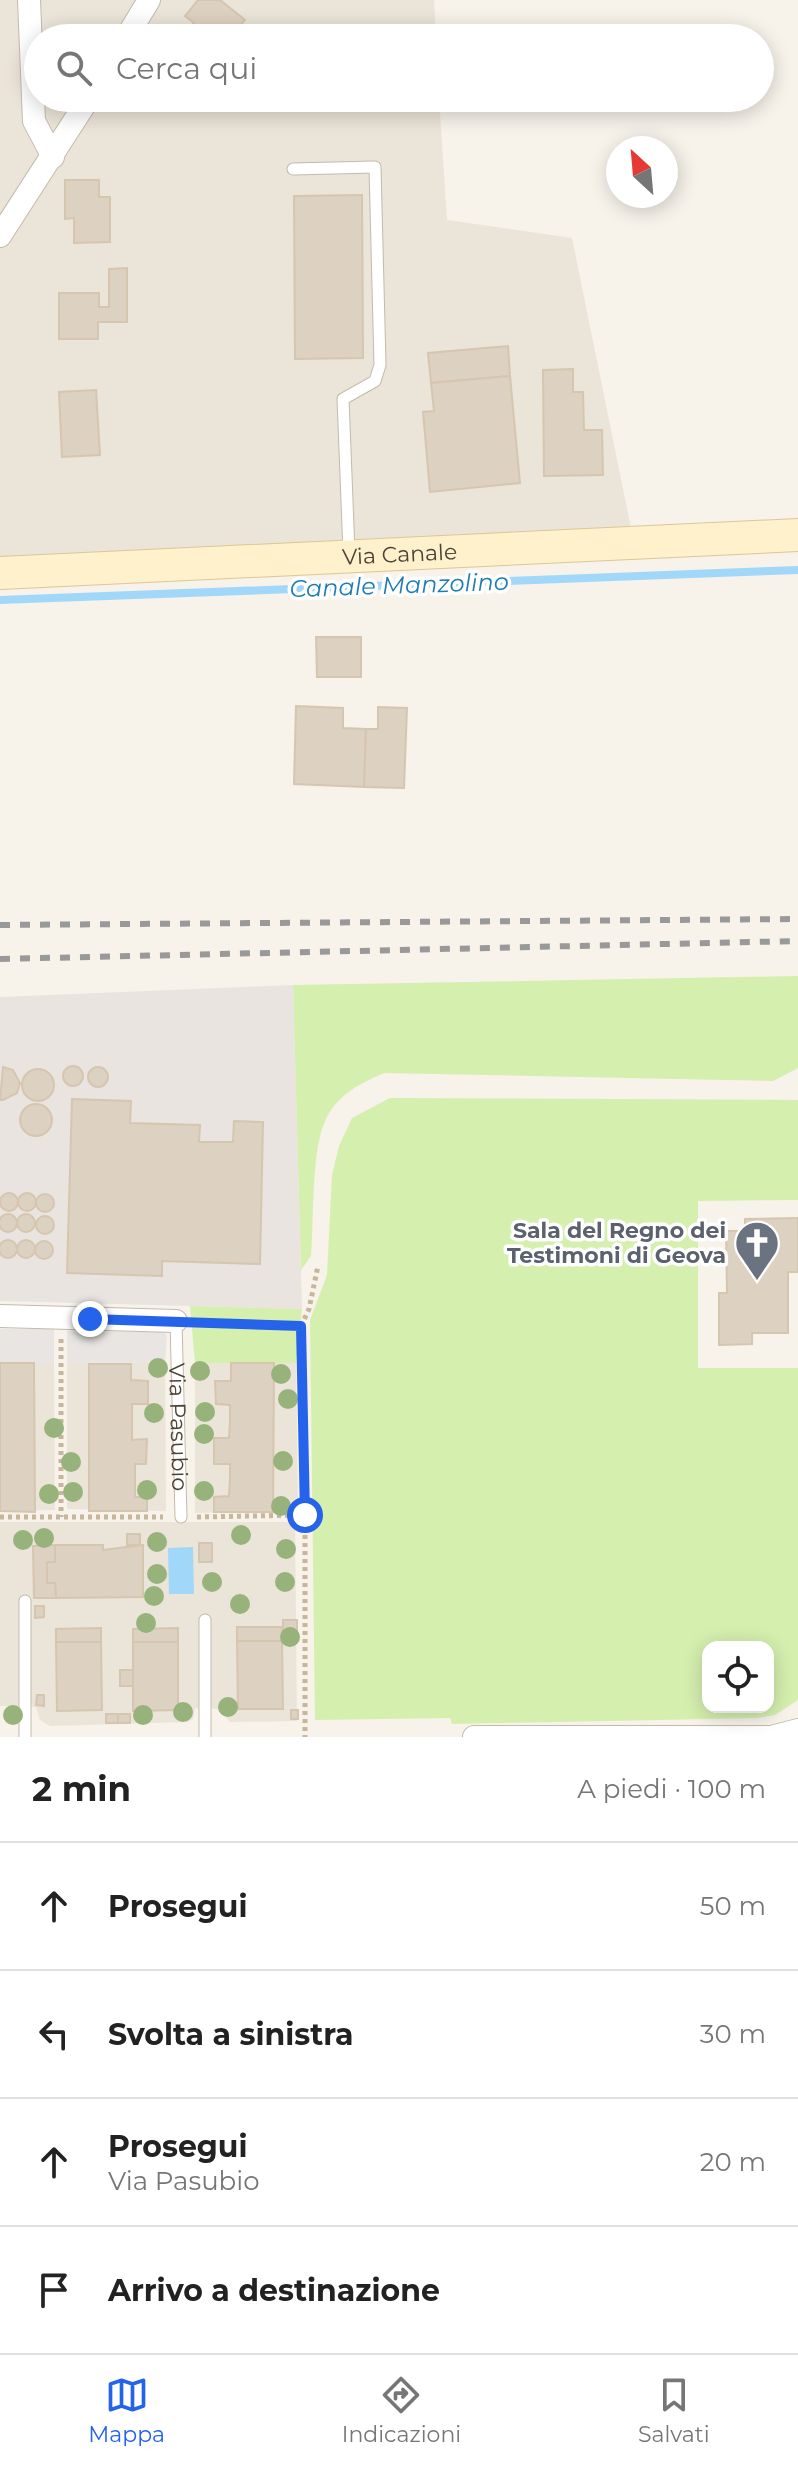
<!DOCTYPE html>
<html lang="it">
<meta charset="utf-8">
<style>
:root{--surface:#fff;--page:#f2f2f2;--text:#222;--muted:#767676;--line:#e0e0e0;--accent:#2563eb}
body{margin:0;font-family:Montserrat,sans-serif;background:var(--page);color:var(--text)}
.controls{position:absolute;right:24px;bottom:24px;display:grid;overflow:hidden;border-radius:16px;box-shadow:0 4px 20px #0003}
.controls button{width:72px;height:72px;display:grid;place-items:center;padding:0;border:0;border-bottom:2px solid var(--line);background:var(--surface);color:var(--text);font:40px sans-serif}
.compass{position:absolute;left:606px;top:136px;width:72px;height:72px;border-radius:50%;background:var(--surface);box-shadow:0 4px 20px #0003;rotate:334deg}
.stop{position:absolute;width:24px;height:24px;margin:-18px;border:6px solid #2563eb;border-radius:50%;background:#fff}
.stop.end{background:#2563eb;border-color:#fff;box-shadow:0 2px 8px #0008}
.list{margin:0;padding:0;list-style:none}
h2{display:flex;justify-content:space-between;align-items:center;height:104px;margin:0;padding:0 32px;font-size:34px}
h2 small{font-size:26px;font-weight:400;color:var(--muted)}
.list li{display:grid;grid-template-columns:52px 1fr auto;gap:24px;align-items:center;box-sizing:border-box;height:128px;padding:0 32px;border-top:2px solid var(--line)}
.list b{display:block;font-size:30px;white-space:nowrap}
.list p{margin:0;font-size:26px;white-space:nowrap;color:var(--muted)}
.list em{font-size:26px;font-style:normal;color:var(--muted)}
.icon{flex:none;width:44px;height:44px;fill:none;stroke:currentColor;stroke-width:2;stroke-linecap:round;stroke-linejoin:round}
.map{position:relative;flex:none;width:798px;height:1737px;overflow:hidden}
.search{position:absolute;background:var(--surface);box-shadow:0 4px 20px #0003;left:24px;right:24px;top:24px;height:88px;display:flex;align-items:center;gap:20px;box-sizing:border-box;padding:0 28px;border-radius:44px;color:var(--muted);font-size:30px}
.sheet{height:616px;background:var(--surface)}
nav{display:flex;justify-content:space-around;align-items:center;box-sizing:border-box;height:112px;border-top:2px solid var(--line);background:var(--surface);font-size:22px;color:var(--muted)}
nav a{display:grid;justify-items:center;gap:4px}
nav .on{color:var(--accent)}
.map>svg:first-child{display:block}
</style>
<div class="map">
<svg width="798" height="1737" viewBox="0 0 798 1737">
<rect width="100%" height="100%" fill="#f7f2ea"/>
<g fill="#ebe4d8">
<path d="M0,0H434L436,38H38V98H439L447,220L572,238L634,543L0,587Z"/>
<path d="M165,1362L166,1511L67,1509V1363Z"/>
<path d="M0,1363H54L55,1510L0,1511Z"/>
<path d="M195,1363H296L298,1510L195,1513Z"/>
<path d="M0,1522H295L297,1721L230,1722L219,1709L195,1708L193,1719L188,1722L50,1726L40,1720L36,1707L0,1706Z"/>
</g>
<path fill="#e9e4df" d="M293,985L302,1309L0,1301V997Z"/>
<g fill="#d5efaf" fill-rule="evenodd">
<path d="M798,976V1068L773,1081L384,1073C361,1083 337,1095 326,1119C311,1148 314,1221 311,1256L301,1270L293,985Z"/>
<path d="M390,1098L798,1100V1200L698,1201V1368H798V1700L775,1715L757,1718L452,1724L450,1718L315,1720L310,1320L327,1275L332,1175L339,1146L352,1118ZM768,1647V1707H708V1647Z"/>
<path d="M190,1306L302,1309L296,1363H195Z"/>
</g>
<g fill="#e8e5e2">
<rect x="0" y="1329" width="54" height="34"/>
<path d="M67,1331L164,1332L167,1336L165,1362L67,1363Z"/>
</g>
<path fill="#a1d8f9" d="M193,1547L194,1594H169L168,1548Z"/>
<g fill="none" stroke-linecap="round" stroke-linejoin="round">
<path stroke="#a1d8f9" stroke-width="8" d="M0,600L798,570"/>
</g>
<g fill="#ddd1c1" stroke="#d6c6b0" stroke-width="2">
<path d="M198,0H220L245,20L230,38H186L183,36L194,23L185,16Z"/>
<path d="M65,180H99V197H110V242L74,243V218L65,219Z"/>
<path d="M362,195L363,358L295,359L294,196Z"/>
<path d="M127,268V322H98V339H59V293H99V307H109V269Z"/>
<path d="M508,346L510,376L431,383L428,353Z"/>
<path d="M573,369V392H583L584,430H602L603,475L544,476L543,370Z"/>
<path d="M510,376L520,483L430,492L423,412L434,411L431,383Z"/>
<path d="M96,390L100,455L62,457L59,392Z"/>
<path d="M316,637H361V677H317Z"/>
<path d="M296,706L343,708V728L366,729L364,787L294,784Z"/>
<path d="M378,707L407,708L404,788L364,787L366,729H378Z"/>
<circle cx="73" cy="1076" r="10"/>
<circle cx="98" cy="1077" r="10"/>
<path d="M3,1067L13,1070L20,1083L17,1093L3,1100H0Z"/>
<circle cx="38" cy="1085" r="16"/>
<path d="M72,1099L131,1101L130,1123L200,1125L199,1142H233L234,1121L263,1122L260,1264L162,1261V1276L67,1273Z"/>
<circle cx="36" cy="1120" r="16"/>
<circle cx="27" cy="1202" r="9"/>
<circle cx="9" cy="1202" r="9"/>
<circle cx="45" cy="1203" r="9"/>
<circle cx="26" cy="1223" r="9"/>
<circle cx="8" cy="1223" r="9"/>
<circle cx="45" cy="1225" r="9"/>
<path d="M798,1218V1272H788V1333H752V1344L719,1345V1293H727L726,1231H745V1219Z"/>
<circle cx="26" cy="1249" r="9"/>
<circle cx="8" cy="1249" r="9"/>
<circle cx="44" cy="1250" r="9"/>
<path d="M0,1363H34L35,1512L0,1511Z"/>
<path d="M231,1363H274L273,1512H214V1497L229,1496L230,1479V1464H214V1438H229L230,1422V1405L216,1404L215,1381H231Z"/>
<path d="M89,1364H131V1380L148,1381V1404H132V1440L147,1439L146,1464H135V1497H147V1511H89Z"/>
<rect x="127" y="1534" width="13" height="11"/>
<rect x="199" y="1543" width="13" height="19"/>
<path d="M55,1545H103V1550L143,1545V1597L56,1598L55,1583H47V1562H55Z"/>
<path d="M55,1545V1562H47V1583H55L56,1598H34L33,1546Z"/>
<path d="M35,1606H44V1617L35,1618Z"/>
<path d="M283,1620H297V1632L283,1633Z"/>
<rect x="237" y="1627" width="45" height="14"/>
<path d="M101,1628V1642H56V1629Z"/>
<path d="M178,1628V1642H133V1629Z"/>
<path d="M237,1641H282L283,1709H238Z"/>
<path d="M56,1642H101L102,1710L57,1711Z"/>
<path d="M133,1642H178V1710L133,1711Z"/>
<rect x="120" y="1670" width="13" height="16"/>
<path d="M37,1695H44V1706L36,1705Z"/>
<rect x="291" y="1710" width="7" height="9"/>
<rect x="106" y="1714" width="12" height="9"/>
<rect x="118" y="1714" width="12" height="9"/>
</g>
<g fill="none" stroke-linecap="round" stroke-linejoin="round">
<g stroke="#c4baab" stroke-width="13">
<g id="lane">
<path d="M293,169L375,167L380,365L375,381L343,399L349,552"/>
<path id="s1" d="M176,1321L181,1517"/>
<path d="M25,1601V1737"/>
<path d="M205,1620V1737"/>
</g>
</g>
<g stroke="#c4baab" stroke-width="24">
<g id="street">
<path d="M29,0L34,121L53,157"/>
<path d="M126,38L149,0"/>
<path d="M0,236L89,98"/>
<path d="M0,1316L176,1321"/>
<path d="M474,1737H771L798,1730"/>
</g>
</g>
<g stroke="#dcc795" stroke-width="34">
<g id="secondary">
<path id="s2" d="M0,573L798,535"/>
</g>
</g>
<g stroke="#c7b69b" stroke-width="5" stroke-dasharray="4 4" stroke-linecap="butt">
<path d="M197,1322L301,1326L309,1309L318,1266"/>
<path d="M301,1326L305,1515"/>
<path d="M61,1339V1517"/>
<path d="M0,1517H163"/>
<path d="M197,1517L305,1515V1737"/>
</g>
<use href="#lane" stroke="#fff" stroke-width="11"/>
<use href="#street" stroke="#fff" stroke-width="22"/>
<use href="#secondary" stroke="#fff1cc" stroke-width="32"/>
<g stroke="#999" stroke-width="6" stroke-dasharray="10 10" stroke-linecap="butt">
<path d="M0,925L798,919"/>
<path d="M0,959L798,941"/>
</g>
</g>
<g fill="#97b37b">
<circle cx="158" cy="1368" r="10"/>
<circle cx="200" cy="1371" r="10"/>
<circle cx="281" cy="1374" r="10"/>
<circle cx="288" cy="1399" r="10"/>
<circle cx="205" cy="1412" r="10"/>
<circle cx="154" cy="1413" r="10"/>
<circle cx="54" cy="1428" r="10"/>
<circle cx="204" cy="1434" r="10"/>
<circle cx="283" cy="1461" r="10"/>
<circle cx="71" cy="1462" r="10"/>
<circle cx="147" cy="1490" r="10"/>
<circle cx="204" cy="1491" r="10"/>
<circle cx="73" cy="1492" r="10"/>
<circle cx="49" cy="1494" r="10"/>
<circle cx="281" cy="1506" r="10"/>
<circle cx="241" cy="1535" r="10"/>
<circle cx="44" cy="1538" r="10"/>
<circle cx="23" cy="1540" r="10"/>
<circle cx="157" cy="1542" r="10"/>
<circle cx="286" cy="1549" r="10"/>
<circle cx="157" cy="1574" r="10"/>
<circle cx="212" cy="1582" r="10"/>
<circle cx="285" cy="1582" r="10"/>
<circle cx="154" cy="1596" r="10"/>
<circle cx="240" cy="1604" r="10"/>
<circle cx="146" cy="1623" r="10"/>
<circle cx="290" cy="1637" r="10"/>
<circle cx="228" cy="1707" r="10"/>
<circle cx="183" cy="1712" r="10"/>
<circle cx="13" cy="1715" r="10"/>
<circle cx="143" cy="1715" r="10"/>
</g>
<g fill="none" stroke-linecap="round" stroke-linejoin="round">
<path stroke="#2563eb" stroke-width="10" d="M90,1319L301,1326L305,1515"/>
</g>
<defs>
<g id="church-pin" transform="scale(2.3)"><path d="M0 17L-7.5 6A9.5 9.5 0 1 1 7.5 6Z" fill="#6b7280" stroke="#fff"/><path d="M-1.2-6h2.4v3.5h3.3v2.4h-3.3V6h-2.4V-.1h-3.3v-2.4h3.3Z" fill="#fff"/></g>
</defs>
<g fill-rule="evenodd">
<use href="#church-pin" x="757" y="1243"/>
</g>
<g text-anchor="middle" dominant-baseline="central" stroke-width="7" stroke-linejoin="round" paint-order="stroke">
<g font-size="22" fill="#4c4337" stroke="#fff">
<text stroke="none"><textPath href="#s2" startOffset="400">Via Canale</textPath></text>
<text stroke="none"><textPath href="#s1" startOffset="106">Via Pasubio</textPath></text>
</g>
<g font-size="22" font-weight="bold" fill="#5b616d" stroke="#fff" text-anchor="end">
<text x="726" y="1230">Sala del Regno dei<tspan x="726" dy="25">Testimoni di Geova</tspan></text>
</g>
<g font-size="24" font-style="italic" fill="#1f7bb5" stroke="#fff">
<text transform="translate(399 585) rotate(-2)">Canale Manzolino</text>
</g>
</g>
</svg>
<div class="controls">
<button><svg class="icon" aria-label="locate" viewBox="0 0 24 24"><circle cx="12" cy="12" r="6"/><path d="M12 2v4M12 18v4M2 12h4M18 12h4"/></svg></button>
</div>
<svg class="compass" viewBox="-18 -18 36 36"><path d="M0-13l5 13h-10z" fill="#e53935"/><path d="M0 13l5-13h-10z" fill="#767676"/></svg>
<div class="stop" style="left:305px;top:1515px"></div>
<div class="stop end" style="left:90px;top:1319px"></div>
<div class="search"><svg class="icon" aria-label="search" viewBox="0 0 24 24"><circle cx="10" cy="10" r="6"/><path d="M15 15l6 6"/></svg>Cerca qui</div>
</div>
<section class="sheet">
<h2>2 min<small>A piedi · 100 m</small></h2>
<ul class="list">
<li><svg class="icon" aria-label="ahead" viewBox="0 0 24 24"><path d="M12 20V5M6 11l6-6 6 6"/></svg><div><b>Prosegui</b></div><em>50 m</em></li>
<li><svg class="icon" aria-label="left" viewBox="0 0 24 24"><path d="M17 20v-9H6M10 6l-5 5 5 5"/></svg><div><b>Svolta a sinistra</b></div><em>30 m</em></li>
<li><svg class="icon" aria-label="ahead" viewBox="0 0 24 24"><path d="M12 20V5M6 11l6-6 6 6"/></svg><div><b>Prosegui</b><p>Via Pasubio</p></div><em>20 m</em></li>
<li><svg class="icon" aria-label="arrive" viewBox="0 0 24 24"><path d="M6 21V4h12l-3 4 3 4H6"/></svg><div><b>Arrivo a destinazione</b></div></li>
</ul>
</section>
<nav>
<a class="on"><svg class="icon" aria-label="map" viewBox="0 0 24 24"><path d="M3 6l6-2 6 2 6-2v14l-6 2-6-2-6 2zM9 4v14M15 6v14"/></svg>Mappa</a>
<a><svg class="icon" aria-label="directions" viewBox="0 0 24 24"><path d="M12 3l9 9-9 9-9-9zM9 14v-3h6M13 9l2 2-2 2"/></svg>Indicazioni</a>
<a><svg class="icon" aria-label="saved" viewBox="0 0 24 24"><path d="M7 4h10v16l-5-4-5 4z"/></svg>Salvati</a>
</nav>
